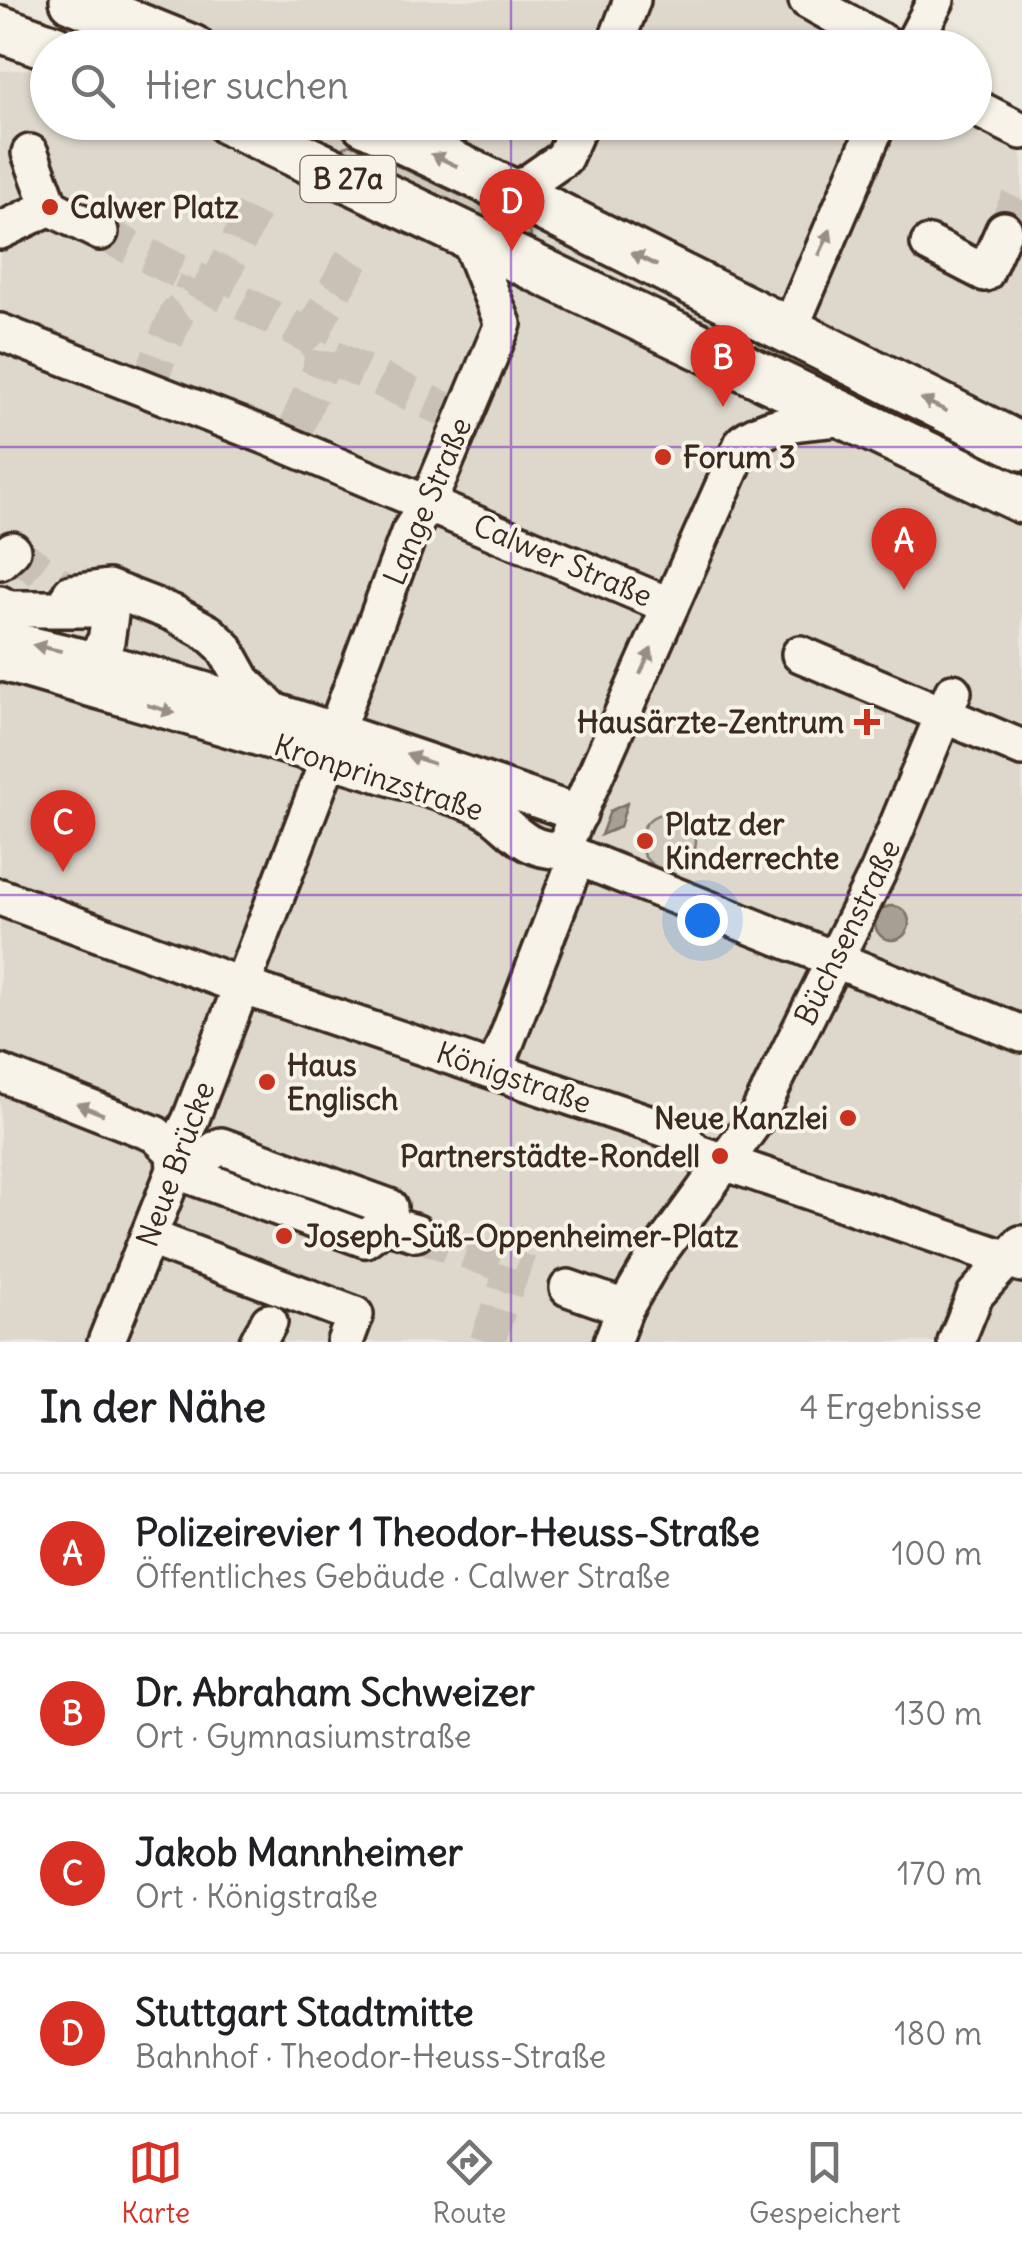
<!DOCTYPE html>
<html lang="de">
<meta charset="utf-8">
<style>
:root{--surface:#fff;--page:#f6f6f6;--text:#202124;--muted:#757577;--line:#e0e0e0;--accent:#d93025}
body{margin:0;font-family:Delius,sans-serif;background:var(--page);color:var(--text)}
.you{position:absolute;left:702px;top:920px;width:35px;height:35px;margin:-25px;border:8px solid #fff;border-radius:50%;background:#1a73e8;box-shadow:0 0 0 15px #1a73e833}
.badge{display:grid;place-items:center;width:65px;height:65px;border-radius:50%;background:var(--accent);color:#fff;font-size:32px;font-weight:700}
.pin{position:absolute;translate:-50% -82px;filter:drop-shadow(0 2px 5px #0008)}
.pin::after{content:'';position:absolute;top:52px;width:35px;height:30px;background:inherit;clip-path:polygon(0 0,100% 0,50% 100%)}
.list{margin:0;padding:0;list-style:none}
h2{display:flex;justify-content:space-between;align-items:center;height:130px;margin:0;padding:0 40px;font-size:42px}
h2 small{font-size:32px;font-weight:400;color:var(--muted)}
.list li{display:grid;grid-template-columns:65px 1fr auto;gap:30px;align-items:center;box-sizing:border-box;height:160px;padding:0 40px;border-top:2px solid var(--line)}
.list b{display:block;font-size:38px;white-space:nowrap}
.list p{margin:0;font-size:32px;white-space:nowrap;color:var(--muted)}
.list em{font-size:32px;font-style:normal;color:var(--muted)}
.icon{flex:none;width:55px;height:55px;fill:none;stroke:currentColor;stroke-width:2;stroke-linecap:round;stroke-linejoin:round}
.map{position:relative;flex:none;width:1022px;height:1342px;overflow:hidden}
.search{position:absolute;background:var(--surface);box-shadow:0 2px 8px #0004;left:30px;right:30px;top:30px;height:110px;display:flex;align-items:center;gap:25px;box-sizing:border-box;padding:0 35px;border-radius:55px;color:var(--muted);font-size:38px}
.sheet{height:770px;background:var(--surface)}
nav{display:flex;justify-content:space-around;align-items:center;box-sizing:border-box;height:140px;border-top:2px solid var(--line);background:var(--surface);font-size:28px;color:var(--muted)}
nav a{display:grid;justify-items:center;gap:5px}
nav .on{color:var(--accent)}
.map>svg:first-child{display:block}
</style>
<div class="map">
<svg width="1022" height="1342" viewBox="0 0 1022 1342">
<rect width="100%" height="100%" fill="#ece7dc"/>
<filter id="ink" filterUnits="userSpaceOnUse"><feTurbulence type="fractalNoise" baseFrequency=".01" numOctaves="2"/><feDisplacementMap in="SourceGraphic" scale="20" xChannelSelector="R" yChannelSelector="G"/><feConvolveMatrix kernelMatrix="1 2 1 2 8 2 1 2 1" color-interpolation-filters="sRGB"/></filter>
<g filter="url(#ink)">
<g fill="#ddd7cc">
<path d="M81,0H791L882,48H56Z"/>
<path d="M47,65L48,122H974L1022,116V1342H0V71L46,68Z"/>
</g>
<g fill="#cec8bc" stroke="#84796d" stroke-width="2.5">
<path d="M351,144L529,228L531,236L528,242L341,154L343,148Z"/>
<circle cx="668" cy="841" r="28"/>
</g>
<g fill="#a89f93" stroke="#7c7064" stroke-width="2.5">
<path d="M627,803L620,827L601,835L610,811Z"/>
<circle cx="892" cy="923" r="17"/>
</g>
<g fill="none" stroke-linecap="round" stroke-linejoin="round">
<g stroke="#c9c1b6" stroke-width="35" stroke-dasharray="35 18" stroke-linecap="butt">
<path d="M1004,230L1022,191"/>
<path d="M100,232L311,337L322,351L336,359L444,409"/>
<path d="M215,290L257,203"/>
<path d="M311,337C324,307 341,280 357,251"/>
<path d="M146,389L177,313L185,306L196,281"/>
<path d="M297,426L320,370L322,351"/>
<path d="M12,550L71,593"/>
<path d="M416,1233L529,1274"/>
<path d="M487,1342L513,1268"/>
</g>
<g stroke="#3b2a1e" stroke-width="42">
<g id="minor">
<path d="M807,0L893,48"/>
<path d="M614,48L632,0"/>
<path d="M911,48L936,0"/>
<path d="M974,107L1022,131"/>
<path d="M30,153L50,207"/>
<path d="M514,193L564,158L580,122"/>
<path d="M0,231L50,207L100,232"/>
<path d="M929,244L985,273L1004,230"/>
<path d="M0,332L266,436L670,606"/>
<path d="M788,333L878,122"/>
<path d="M0,561L12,550"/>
<path d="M71,593L108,588L173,613L209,633L224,647L243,681L271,708"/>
<path d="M0,604L8,609H99L110,615L106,641L94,658L99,677"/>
<path d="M0,638C198,680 388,748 579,814"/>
<path d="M800,654L1022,748"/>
<path d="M0,662C157,708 314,752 469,802C509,815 515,851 560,850L1022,1034"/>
<path d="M336,730L409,533L428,503L503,324L468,236"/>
<path d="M570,832L743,442C773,420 812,422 848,417"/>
<path d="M0,897L242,986L678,1133L695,1152L1022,1264"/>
<path d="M495,1070L577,857"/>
<path d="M0,1073L155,1134L174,1152"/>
<path d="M202,1158L221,1146L389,1207L385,1224"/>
<path d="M175,1170L365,1239L385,1224"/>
<path d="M385,1224L416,1233"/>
<path d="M148,1237L355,1315L345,1342"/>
<path d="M568,1288L625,1308"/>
<path d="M106,1342L175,1170L174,1152L190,1121L329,758"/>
<path d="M258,1342L269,1322"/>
<path d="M612,1342L625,1308L652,1262L756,1119L879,870L953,692"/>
<path d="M956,1342L975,1295L1021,1244"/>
</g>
</g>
<g stroke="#3b2a1e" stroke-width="52">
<g id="major">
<path d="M73,0L192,48"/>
<path d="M0,29L54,48"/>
<path d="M229,122L1022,500"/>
<path d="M364,122L514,193L1022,447"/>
</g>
</g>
<use href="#minor" stroke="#f7f3e8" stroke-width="35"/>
<use href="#major" stroke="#f7f3e8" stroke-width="45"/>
</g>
<defs><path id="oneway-solid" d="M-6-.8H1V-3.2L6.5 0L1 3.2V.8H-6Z" transform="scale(2.5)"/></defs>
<g fill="#998e83">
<use href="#oneway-solid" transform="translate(444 160) rotate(-155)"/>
<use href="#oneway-solid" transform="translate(825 242) rotate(-66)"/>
<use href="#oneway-solid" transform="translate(644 259) rotate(-153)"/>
<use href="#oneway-solid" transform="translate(934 405) rotate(-154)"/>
<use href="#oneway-solid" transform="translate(47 648) rotate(-168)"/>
<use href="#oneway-solid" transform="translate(646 661) rotate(-66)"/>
<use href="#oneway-solid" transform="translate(161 709) rotate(16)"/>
<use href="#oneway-solid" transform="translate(420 759) rotate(-161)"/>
<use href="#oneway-solid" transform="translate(90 1109) rotate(-158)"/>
</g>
</g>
<path fill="none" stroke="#7b2cbf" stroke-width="2.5" stroke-opacity="0.55" d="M511,0V48M511,122V1342M0,447H1022M0,895H1022"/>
<g fill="#c8321e" stroke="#f7f3e8" stroke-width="4">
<circle cx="50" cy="207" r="10"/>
<circle cx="663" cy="457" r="10"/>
<path d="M862 707h10v10h10v10h-10v10h-10v-10h-10v-10h10z"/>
<circle cx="645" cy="841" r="10"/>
<circle cx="267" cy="1082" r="10"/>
<circle cx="848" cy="1118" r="10"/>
<circle cx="720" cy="1156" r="10"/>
<circle cx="284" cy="1236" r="10"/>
</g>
<g text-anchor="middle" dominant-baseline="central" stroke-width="8" stroke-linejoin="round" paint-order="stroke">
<rect fill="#f7f3e8" stroke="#73665b" stroke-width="2.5" x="300.5" y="156" width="95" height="46" rx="8"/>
<g font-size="28" font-weight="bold" fill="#3b2a1e">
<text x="348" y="179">B 27a</text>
</g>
<g font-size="30" font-weight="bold" fill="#3b2a1e" stroke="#f7f3e8" text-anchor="start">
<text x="70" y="207">Calwer Platz</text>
<text x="683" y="457">Forum 3</text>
<text x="844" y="722" text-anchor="end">Hausärzte-Zentrum</text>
<text x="665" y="824">Platz der<tspan x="665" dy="34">Kinderrechte</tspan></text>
<text x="287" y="1065">Haus<tspan x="287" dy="34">Englisch</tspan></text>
<text x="828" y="1118" text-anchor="end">Neue Kanzlei</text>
<text x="700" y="1156" text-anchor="end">Partnerstädte-Rondell</text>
<text x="304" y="1236">Joseph-Süß-Oppenheimer-Platz</text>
</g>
<g font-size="30" fill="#3b2a1e" stroke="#f7f3e8">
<text transform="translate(427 501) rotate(-67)">Lange Straße</text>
<text transform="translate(563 560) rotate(23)">Calwer Straße</text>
<text transform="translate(379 777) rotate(18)">Kronprinzstraße</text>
<text transform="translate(847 932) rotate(-64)">Büchsenstraße</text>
<text transform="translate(514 1077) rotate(19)">Königstraße</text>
<text transform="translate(175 1164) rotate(-70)">Neue Brücke</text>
</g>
</g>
</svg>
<div class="you"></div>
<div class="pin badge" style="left:904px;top:590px">A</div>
<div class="pin badge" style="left:723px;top:407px">B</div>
<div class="pin badge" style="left:63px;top:872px">C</div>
<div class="pin badge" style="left:512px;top:251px">D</div>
<div class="search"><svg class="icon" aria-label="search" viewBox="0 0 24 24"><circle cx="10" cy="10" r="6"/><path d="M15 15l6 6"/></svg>Hier suchen</div>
</div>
<section class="sheet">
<h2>In der Nähe<small>4 Ergebnisse</small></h2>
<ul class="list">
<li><span class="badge">A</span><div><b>Polizeirevier 1 Theodor-Heuss-Straße</b><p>Öffentliches Gebäude · Calwer Straße</p></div><em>100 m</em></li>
<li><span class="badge">B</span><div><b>Dr. Abraham Schweizer</b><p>Ort · Gymnasiumstraße</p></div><em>130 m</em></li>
<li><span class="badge">C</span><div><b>Jakob Mannheimer</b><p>Ort · Königstraße</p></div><em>170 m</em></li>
<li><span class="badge">D</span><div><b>Stuttgart Stadtmitte</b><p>Bahnhof · Theodor-Heuss-Straße</p></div><em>180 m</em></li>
</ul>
</section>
<nav>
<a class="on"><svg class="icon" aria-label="map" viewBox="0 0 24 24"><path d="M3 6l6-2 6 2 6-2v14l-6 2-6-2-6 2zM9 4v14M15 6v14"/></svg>Karte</a>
<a><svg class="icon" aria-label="directions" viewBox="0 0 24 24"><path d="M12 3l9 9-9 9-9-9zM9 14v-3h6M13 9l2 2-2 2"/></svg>Route</a>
<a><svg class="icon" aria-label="saved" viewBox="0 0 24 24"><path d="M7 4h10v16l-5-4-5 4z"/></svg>Gespeichert</a>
</nav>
